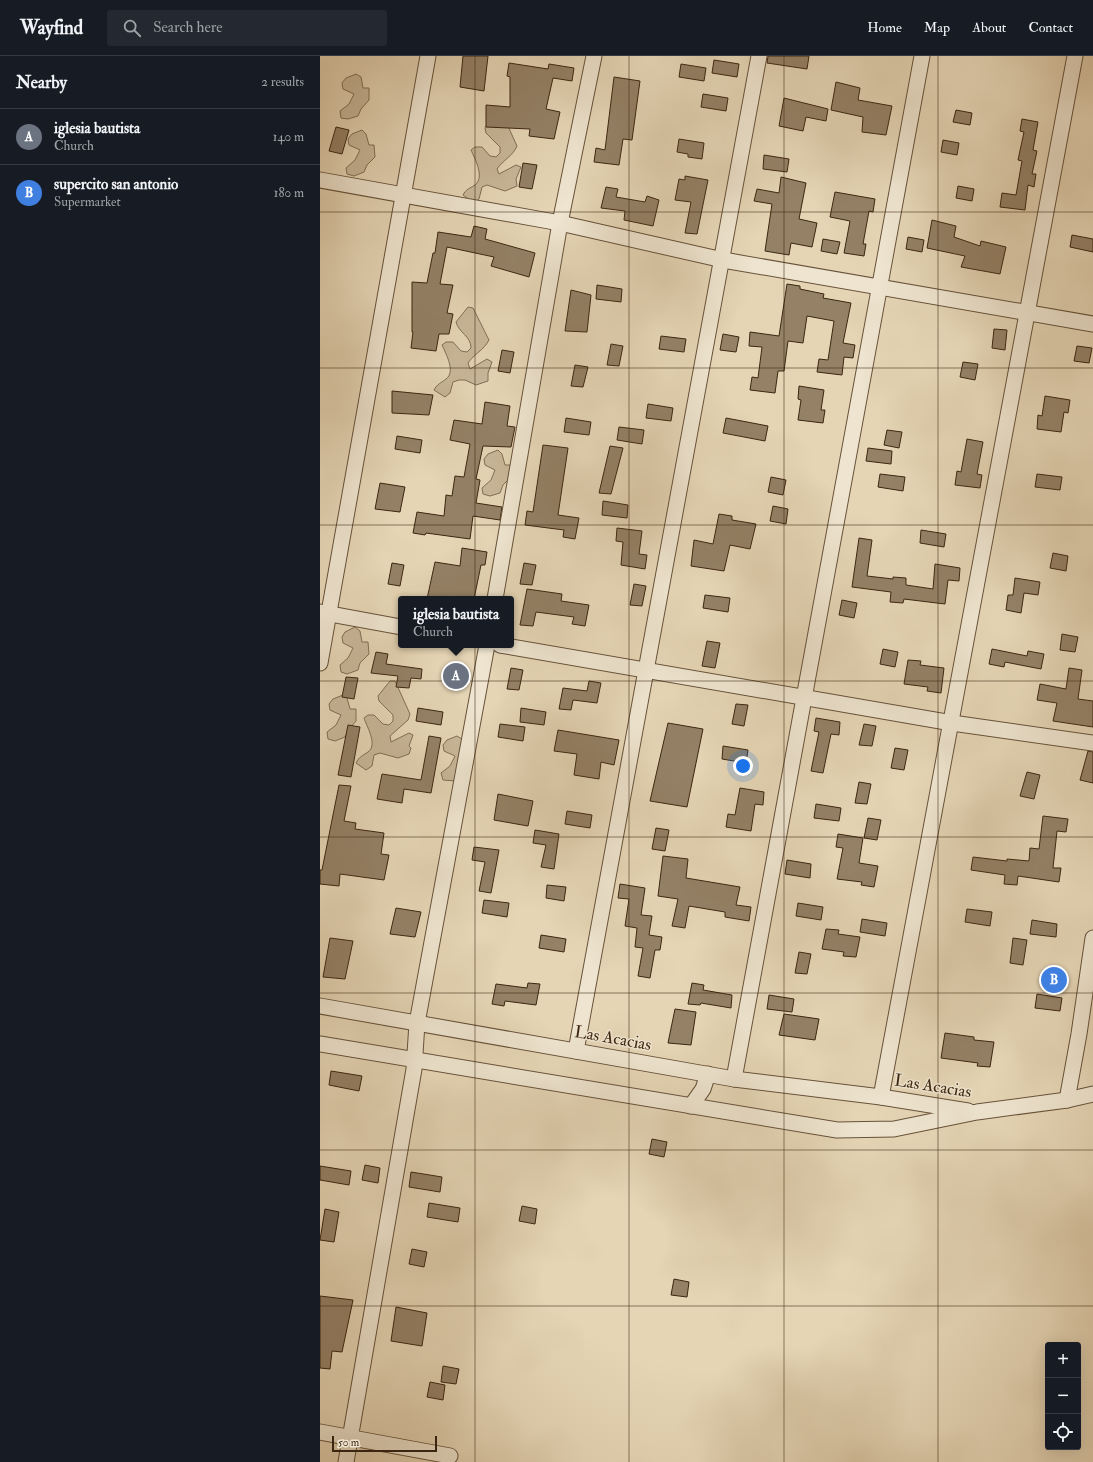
<!DOCTYPE html>
<meta charset="utf-8">
<style>
:root{--surface:#171b24;--page:#242831;--text:#f1f3f6;--muted:#9ea1a6;--line:#363941;--accent:#db2777}
body{margin:0;font-family:"IM FELL Double Pica",serif;background:var(--page);color:var(--text)}
.controls{position:absolute;right:12px;bottom:12px;display:grid;overflow:hidden;border-radius:4px;box-shadow:0 4px 16px #0002}
.controls button{width:36px;height:36px;display:grid;place-items:center;padding:0;border:0;border-bottom:1px solid var(--line);background:var(--surface);color:var(--text);font:20px sans-serif}
.scale{position:absolute;left:12px;bottom:10px;width:105px;box-sizing:border-box;padding-left:4px;border:2px solid #3d2611;border-top:0;font-size:11px;line-height:14px;white-space:nowrap;color:#3d2611;-webkit-text-stroke:3px #eee4cf;paint-order:stroke}
.you{position:absolute;left:423px;top:710px;width:14px;height:14px;margin:-10px;border:3px solid #fff;border-radius:50%;background:#1a73e8;box-shadow:0 0 0 6px #1a73e833}
.badge{display:grid;place-items:center;width:26px;height:26px;border-radius:50%;background:var(--accent);color:#fff;font-size:13px;font-weight:700}
.pin{position:absolute;translate:-50% -50%;border:2px solid #fff;box-shadow:0 1px 4px #0006}
.popup{position:absolute;left:78px;top:540px;width:116px;height:52px;box-sizing:border-box;display:grid;place-content:center;border-radius:4px;background:var(--surface);filter:drop-shadow(0 1px 3px #0005);font-size:13px;white-space:nowrap;color:var(--muted)}
.popup b{font-size:15px;color:var(--text)}
.popup::after{content:'';position:absolute;left:50%;top:100%;margin-left:-8px;border:8px solid transparent;border-top-color:var(--surface)}
.list{margin:0;padding:0;list-style:none}
h2{display:flex;justify-content:space-between;align-items:center;height:52px;margin:0;padding:0 16px;font-size:17px}
h2 small{font-size:13px;font-weight:400;color:var(--muted)}
.list li{display:grid;grid-template-columns:26px 1fr auto;gap:12px;align-items:center;box-sizing:border-box;height:56px;padding:0 16px;border-top:1px solid var(--line)}
.list b{display:block;font-size:15px;white-space:nowrap}
.list p{margin:0;font-size:13px;white-space:nowrap;color:var(--muted)}
.list em{font-size:13px;font-style:normal;color:var(--muted)}
.icon{flex:none;width:22px;height:22px;fill:none;stroke:currentColor;stroke-width:2;stroke-linecap:round;stroke-linejoin:round}
.map{position:relative;flex:none;width:773px;height:1406px;overflow:hidden}
header{display:flex;align-items:center;gap:24px;box-sizing:border-box;height:56px;padding:0 20px;background:var(--surface);border-bottom:1px solid var(--line)}
header strong{font-size:19px}
nav{display:flex;gap:22px;margin-inline-start:auto;font-size:14px}
.search{width:280px;height:36px;background:var(--page);display:flex;align-items:center;gap:10px;box-sizing:border-box;padding:0 14px;border-radius:4px;color:var(--muted);font-size:15px}
main{display:flex}
aside{flex:1;background:var(--surface)}
.map>svg:first-child{display:block}
</style>
<header>
<strong>Wayfind</strong>
<div class="search"><svg class="icon" aria-label="search" viewBox="0 0 24 24"><circle cx="10" cy="10" r="6"/><path d="M15 15l6 6"/></svg>Search here</div>
<nav><a>Home</a><a>Map</a><a>About</a><a>Contact</a></nav>
</header>
<main>
<aside>
<h2>Nearby<small>2 results</small></h2>
<ul class="list">
<li><span class="badge" style="background:#6b7280">A</span><div><b>iglesia bautista</b><p>Church</p></div><em>140 m</em></li>
<li><span class="badge" style="background:#3f7fe0">B</span><div><b>supercito san antonio</b><p>Supermarket</p></div><em>180 m</em></li>
</ul>
</aside>
<div class="map">
<svg width="773" height="1406" viewBox="0 0 773 1406">
<rect width="100%" height="100%" fill="#e5d5b5"/>
<filter id="stains"><feTurbulence type="fractalNoise" baseFrequency=".005" numOctaves="4"/><feColorMatrix values="0 0 0 0 .2 0 0 0 0 .09 0 0 0 0 .02 0 0 0 .5 -.17"/></filter>
<radialGradient id="worn" r=".72"><stop offset=".6" stop-color="#630" stop-opacity="0"/><stop offset="1" stop-color="#630" stop-opacity=".3"/></radialGradient>
<g fill="#c8b799" stroke="#826e55">
<path d="M36,18L41,21L43,32H49V44L41,53L38,60L28,63L21,62L20,55L29,48L34,38L23,33L22,27L26,22Z"/>
<path d="M182,57L197,90C193,100 183,104 177,113L179,118L196,109L201,111L196,123L197,130L185,135L167,129L162,131L159,143L154,147L143,139C146,133 149,133 155,129C165,121 155,103 151,94L155,91H162L170,100L176,101L180,97V91L166,77L165,72L168,66Z"/>
<path d="M42,74L46,78L49,89H54L55,101L47,109L44,116L34,120L27,118L26,112L35,104L40,94L29,89L28,83L32,78Z"/>
<path d="M148,251L153,252L169,284C164,294 154,298 148,307L150,313L167,303L172,306L168,317V325L156,329L145,324H139L133,326L130,337L125,341L114,334C117,328 121,327 126,323C136,316 126,298 122,289L126,286H133L141,295L147,296L151,292C151,280 139,277 136,266Z"/>
<path d="M178,394L182,398L185,409H191V421L183,429L180,437L170,440L163,438L162,432L171,424L175,414L165,409L164,403L168,398Z"/>
<path d="M35,571L40,575L42,586H48L49,598L40,607L38,614L27,618L21,616L20,609L28,602L33,592L23,587L22,581L25,576Z"/>
<path d="M70,625H75L90,658L88,664L70,680L71,686L89,677L93,679L89,690L91,692L89,698L78,702L60,697L54,699L52,710L46,714L36,707C39,701 42,700 48,696C58,689 47,671 44,662L48,659H54L63,668L69,669L73,665V659L59,645L58,640Z"/>
<path d="M23,639L27,642L30,653H36V665L28,674L25,681L15,685L8,683L7,676L16,669L21,659L10,654L9,648L13,643Z"/>
<path d="M137,680L142,683L144,689L135,725L123,724L121,717L130,710L135,700L124,695L123,689L127,684Z"/>
</g>
<g fill="#948166" stroke="#3d2611">
<path d="M143,0H168L164,35L140,31Z"/>
<path d="M448,0H489L487,13L447,7Z"/>
<path d="M394,4L419,8L417,21L392,17Z"/>
<path d="M189,7L228,13L229,8L254,12L252,25L233,22L226,53L240,56L234,83L209,80L210,73L166,71V49L190,51V21L187,20Z"/>
<path d="M361,8L386,12L384,25L359,21Z"/>
<path d="M294,21L320,25L312,84L303,83L299,109L274,106L276,92L285,94Z"/>
<path d="M516,26L540,32L538,44L572,50L566,79L542,76L543,61L511,54Z"/>
<path d="M383,38L408,42L406,55L381,51Z"/>
<path d="M464,42L508,53L506,65L486,61L483,75L459,70Z"/>
<path d="M636,54L652,57L650,69L633,66Z"/>
<path d="M702,63L718,66L713,94L717,95L712,118H716L714,131L708,129L705,154L680,151L682,137L696,139L702,105L698,104L704,76L700,75Z"/>
<path d="M16,71L29,74L22,98L9,95Z"/>
<path d="M359,83L384,87L382,103L368,101V98L357,96Z"/>
<path d="M623,84L639,87L637,99L621,96Z"/>
<path d="M444,99L469,103L467,116L443,113Z"/>
<path d="M203,107L217,109L212,133L199,131Z"/>
<path d="M365,120L388,124L377,178L365,177L371,146L355,144L359,123L365,124Z"/>
<path d="M461,121L486,127L479,163L497,167L492,191L471,187L469,199L445,195L452,148L434,145L437,133L459,137Z"/>
<path d="M638,130L654,133L652,145L636,142Z"/>
<path d="M286,131L298,133L296,141L325,146L327,140L339,144L333,170L304,164L305,155L281,152Z"/>
<path d="M515,136L555,143L553,156L549,155L543,188H546L544,200L524,197L530,165L510,161Z"/>
<path d="M612,164L636,170L634,181L660,190L661,185L686,191L680,218L641,211L645,200L607,192Z"/>
<path d="M154,170L167,173L165,183L215,197L209,221L171,210L174,201L127,191L120,228L133,229L127,257L133,258L129,278H119L116,295L91,292L93,276H92V226L107,227L113,197H115L118,176L151,181Z"/>
<path d="M752,179L773,183V196L750,191Z"/>
<path d="M588,181L604,184L602,196L586,193Z"/>
<path d="M503,183L520,186L517,198L501,195Z"/>
<path d="M467,228L480,230V233L504,238L503,242L531,247L523,287L535,289L533,302L524,301L522,319L497,316L499,303L508,304L514,265L487,260L483,287L468,285L464,315H458L455,337L430,334L432,321L438,322L442,291L429,290L430,276L459,280Z"/>
<path d="M277,229L302,233L301,246L276,243Z"/>
<path d="M251,234L271,239L267,276L245,275Z"/>
<path d="M674,273L687,274L685,294L672,292Z"/>
<path d="M403,278L419,281L416,296L400,294Z"/>
<path d="M341,280L366,283L364,296L339,293Z"/>
<path d="M291,288L303,290L299,310L287,309Z"/>
<path d="M757,290L772,292L769,307L754,305Z"/>
<path d="M182,294L194,296L190,317L178,315Z"/>
<path d="M643,306L658,308L655,324L640,321Z"/>
<path d="M255,309L268,311L263,331L251,330Z"/>
<path d="M479,330L504,334L501,354H505L503,367L478,364L481,344L478,343Z"/>
<path d="M72,335L113,339L109,359L72,357Z"/>
<path d="M725,340L750,344L748,357L744,356L741,376L717,373L718,359L722,360Z"/>
<path d="M165,346L190,350L187,370L195,371L191,391L163,390L156,423L160,424L156,447L182,451L180,464L153,460L150,483L106,477L105,479L93,477L97,456L124,460L126,439L132,440L135,420L144,421L150,388L130,384L134,364L162,368Z"/>
<path d="M328,348L353,352L351,365L326,362Z"/>
<path d="M246,362L271,366L269,379L244,376Z"/>
<path d="M406,362L448,370L445,385L403,377Z"/>
<path d="M299,371L324,374L322,388L297,384Z"/>
<path d="M567,374L582,376L579,392L564,389Z"/>
<path d="M77,380L102,384L100,397L75,393Z"/>
<path d="M647,383L663,386L657,418L662,419L660,432L635,429L637,415L641,416Z"/>
<path d="M223,389L248,392L238,459L259,462L255,483L243,481L244,474L205,469L207,455L213,456Z"/>
<path d="M290,390L303,392L291,438L279,437Z"/>
<path d="M548,392L572,395L571,408L546,405Z"/>
<path d="M560,418L585,421L583,435L558,431Z"/>
<path d="M717,418L742,421L740,434L715,431Z"/>
<path d="M451,421L466,424L463,439L448,436Z"/>
<path d="M60,427L85,431L80,456L55,453Z"/>
<path d="M283,445L308,449L307,462L282,459Z"/>
<path d="M453,450L468,453L466,468L450,465Z"/>
<path d="M399,458L412,460V464L436,468L430,493L410,489L404,515L371,510L374,484L393,488Z"/>
<path d="M297,472L322,475L319,498L327,499L325,513L301,509L303,486L296,485Z"/>
<path d="M601,474L626,478L624,491L600,487Z"/>
<path d="M539,482L552,484L547,520L573,523V521L586,522V529L613,533L615,508L640,512L639,525L628,524L625,548L584,543L583,547L570,546L571,536L532,531Z"/>
<path d="M142,492L167,496L165,509H161L154,543H107L115,506L140,510Z"/>
<path d="M733,497L748,500L746,515L730,512Z"/>
<path d="M72,507L84,509L80,530L68,528Z"/>
<path d="M204,507L216,509L212,529L200,528Z"/>
<path d="M695,522L720,526L718,539L704,537L701,557L686,554L688,539H693Z"/>
<path d="M314,528L326,530L322,550L310,549Z"/>
<path d="M207,533L242,538L241,545L269,549L265,570L252,568L254,561L216,556L213,570L200,569Z"/>
<path d="M385,539L410,542L408,556L383,552Z"/>
<path d="M522,544L537,547L534,562L519,559Z"/>
<path d="M742,578L758,581L755,596L740,594Z"/>
<path d="M387,585L400,587L395,612L382,610Z"/>
<path d="M563,593L578,596L575,611L560,608Z"/>
<path d="M672,593L707,600L708,595L724,598L721,613L685,606L684,611L669,608Z"/>
<path d="M56,596L68,598L66,608L102,613L101,623L91,622L89,632L76,631L78,620L51,617Z"/>
<path d="M588,604L601,605L600,609L624,612L621,637L607,635L608,631L584,628Z"/>
<path d="M191,612L203,614L199,634L187,633Z"/>
<path d="M749,612L762,614L758,643L773,645V671L733,665L737,647L717,644L720,628L746,633Z"/>
<path d="M26,621L38,622L34,643L22,641Z"/>
<path d="M269,625L281,627L277,647L253,644L251,654L239,653L243,632L267,635Z"/>
<path d="M416,648L428,649L424,670L412,668Z"/>
<path d="M98,652L123,656L121,669L96,665Z"/>
<path d="M201,652L226,656L224,669L200,666Z"/>
<path d="M496,662L520,666L519,679L511,678L503,717L491,715L499,676L494,675Z"/>
<path d="M348,667L383,673L367,751L330,745Z"/>
<path d="M180,668L205,671L203,685L178,681Z"/>
<path d="M544,668L556,670L552,690L539,689Z"/>
<path d="M28,669L40,671L31,721L18,719Z"/>
<path d="M238,674L299,684L294,709L281,706L279,723L254,719L257,698L234,695Z"/>
<path d="M109,680L121,682L111,737L84,733L82,747L57,743L62,718L101,724Z"/>
<path d="M403,690L428,694L426,707L402,703Z"/>
<path d="M575,692L588,694L584,714L571,712Z"/>
<path d="M768,695L773,696V727L760,724Z"/>
<path d="M707,716L720,719L714,743L700,740Z"/>
<path d="M539,726L551,728L547,748L535,747Z"/>
<path d="M19,729L31,730L24,765L36,767L35,773L64,777L61,798L69,799L64,824L20,818L19,830L0,828V814H2Z"/>
<path d="M420,732L444,736L443,749L435,748L431,775L406,771L408,758L415,759Z"/>
<path d="M178,738L213,745L208,770L174,764Z"/>
<path d="M496,748L521,752L519,765L494,762Z"/>
<path d="M247,755L272,759L270,772L245,768Z"/>
<path d="M723,760L748,763L746,776L737,775L733,812H741L739,826L698,820L697,829L684,828L685,819L651,814L653,801L687,805V803L709,805L710,792L719,793Z"/>
<path d="M548,762L561,764L557,784L544,782Z"/>
<path d="M336,772L349,774L345,795L332,793Z"/>
<path d="M215,774L239,778L234,813L221,811L226,789L213,787Z"/>
<path d="M518,778L543,782L539,807L558,810L554,831L541,829L542,826L517,823L523,792L516,791Z"/>
<path d="M154,791L179,794L171,837L159,835L165,806L152,804Z"/>
<path d="M343,800L368,803L366,822L420,831L416,849L431,851L429,865L405,861V856L369,850L365,872L352,870L358,843L338,840Z"/>
<path d="M467,804L491,808L490,822L465,818Z"/>
<path d="M300,828L325,832L321,859L332,860L329,879L342,881L340,894H335L330,922L318,920L323,892L315,891L317,872L305,870L309,843L298,842Z"/>
<path d="M227,829L246,831L244,845L226,842Z"/>
<path d="M164,844L189,847L187,861L162,857Z"/>
<path d="M478,847L503,851L501,864L476,860Z"/>
<path d="M76,852L101,856L95,881L70,878Z"/>
<path d="M647,853L672,856L670,870L645,866Z"/>
<path d="M542,863L567,867L565,880L540,876Z"/>
<path d="M712,864L737,868L736,881L710,878Z"/>
<path d="M506,873L519,874L518,878L540,881L536,901L523,900L524,896L502,893Z"/>
<path d="M221,879L246,883L244,896L219,892Z"/>
<path d="M10,882L33,885L25,923L3,921Z"/>
<path d="M693,882L707,884L703,909L690,907Z"/>
<path d="M479,896L491,898L487,918L475,917Z"/>
<path d="M208,927L220,928L216,949L185,945L184,950L172,948L176,928L207,932Z"/>
<path d="M372,927L384,929L383,934L412,939L411,952L381,947L380,949L368,948Z"/>
<path d="M717,938L742,942L740,955L715,952Z"/>
<path d="M449,939L474,943L472,956L447,953Z"/>
<path d="M355,953L376,956L371,989L348,987Z"/>
<path d="M464,958L499,963L495,984L459,979Z"/>
<path d="M625,977L654,981V984L674,986L670,1011L657,1010L658,1007L621,1002Z"/>
<path d="M11,1015L42,1020L39,1035L9,1029Z"/>
<path d="M332,1083L347,1086L344,1101L329,1098Z"/>
<path d="M45,1109L60,1112L58,1127L42,1124Z"/>
<path d="M0,1110L31,1115L29,1129L0,1124Z"/>
<path d="M91,1116L122,1121L120,1136L89,1131Z"/>
<path d="M109,1147L140,1152L138,1166L107,1161Z"/>
<path d="M202,1150L217,1153L215,1168L199,1165Z"/>
<path d="M5,1153L19,1156L14,1186L0,1184Z"/>
<path d="M92,1193L107,1196L104,1211L89,1208Z"/>
<path d="M354,1223L369,1226L367,1241L351,1239Z"/>
<path d="M0,1240L33,1244L22,1296L12,1295L10,1313L0,1312Z"/>
<path d="M76,1251L107,1257L102,1290L71,1285Z"/>
<path d="M123,1310L139,1313L136,1328L121,1326Z"/>
<path d="M110,1326L125,1329L123,1344L107,1341Z"/>
</g>
<g fill="none" stroke-linecap="round" stroke-linejoin="round">
<g stroke="#67523a" stroke-width="17">
<g id="street">
<path d="M0,124L240,167L274,0"/>
<path d="M175,543L240,167L403,204L773,268"/>
<path d="M0,556L81,571"/>
<path d="M180,589L632,667L773,687"/>
<path d="M0,607L108,0"/>
<path d="M0,950L414,1023L561,1041L648,1055"/>
<path d="M0,988L517,1074L574,1073L657,1056L747,1044L773,1038"/>
<path d="M256,995L439,0"/>
<path d="M414,1023L602,0"/>
<path d="M561,1041L755,0"/>
<path d="M747,1044L759,978L773,882"/>
<path d="M371,1050L383,1033L388,1018"/>
<path d="M0,1376L130,1400"/>
<path d="M26,1406L94,1013L97,967L167,589"/>
</g>
</g>
<use href="#street" stroke="#eee4cf" stroke-width="15"/>
</g>
<path fill="none" stroke="#3d2611" stroke-width="1" stroke-opacity="0.55" d="M155,0V1406M309,0V1406M464,0V1406M618,0V1406M0,156H773M0,312H773M0,469H773M0,625H773M0,781H773M0,937H773M0,1094H773M0,1250H773"/>
<g text-anchor="middle" dominant-baseline="central" stroke-width="3" stroke-linejoin="round" paint-order="stroke">
<g font-size="17" fill="#3d2611" stroke="#eee4cf">
<text transform="translate(293 982) rotate(10)">Las Acacias</text>
<text transform="translate(613 1030) rotate(9)">Las Acacias</text>
</g>
</g>
<rect width="100%" height="100%" filter="url(#stains)"/>
<rect width="100%" height="100%" fill="url(#worn)"/>
</svg>
<div class="controls">
<button>+</button>
<button>−</button>
<button><svg class="icon" aria-label="locate" viewBox="0 0 24 24"><circle cx="12" cy="12" r="6"/><path d="M12 2v4M12 18v4M2 12h4M18 12h4"/></svg></button>
</div>
<div class="scale">50 m</div>
<div class="you"></div>
<div class="pin badge" style="left:136px;top:620px;background:#6b7280">A</div>
<div class="popup"><b>iglesia bautista</b>Church</div>
<div class="pin badge" style="left:734px;top:924px;background:#3f7fe0">B</div>
</div>
</main>
